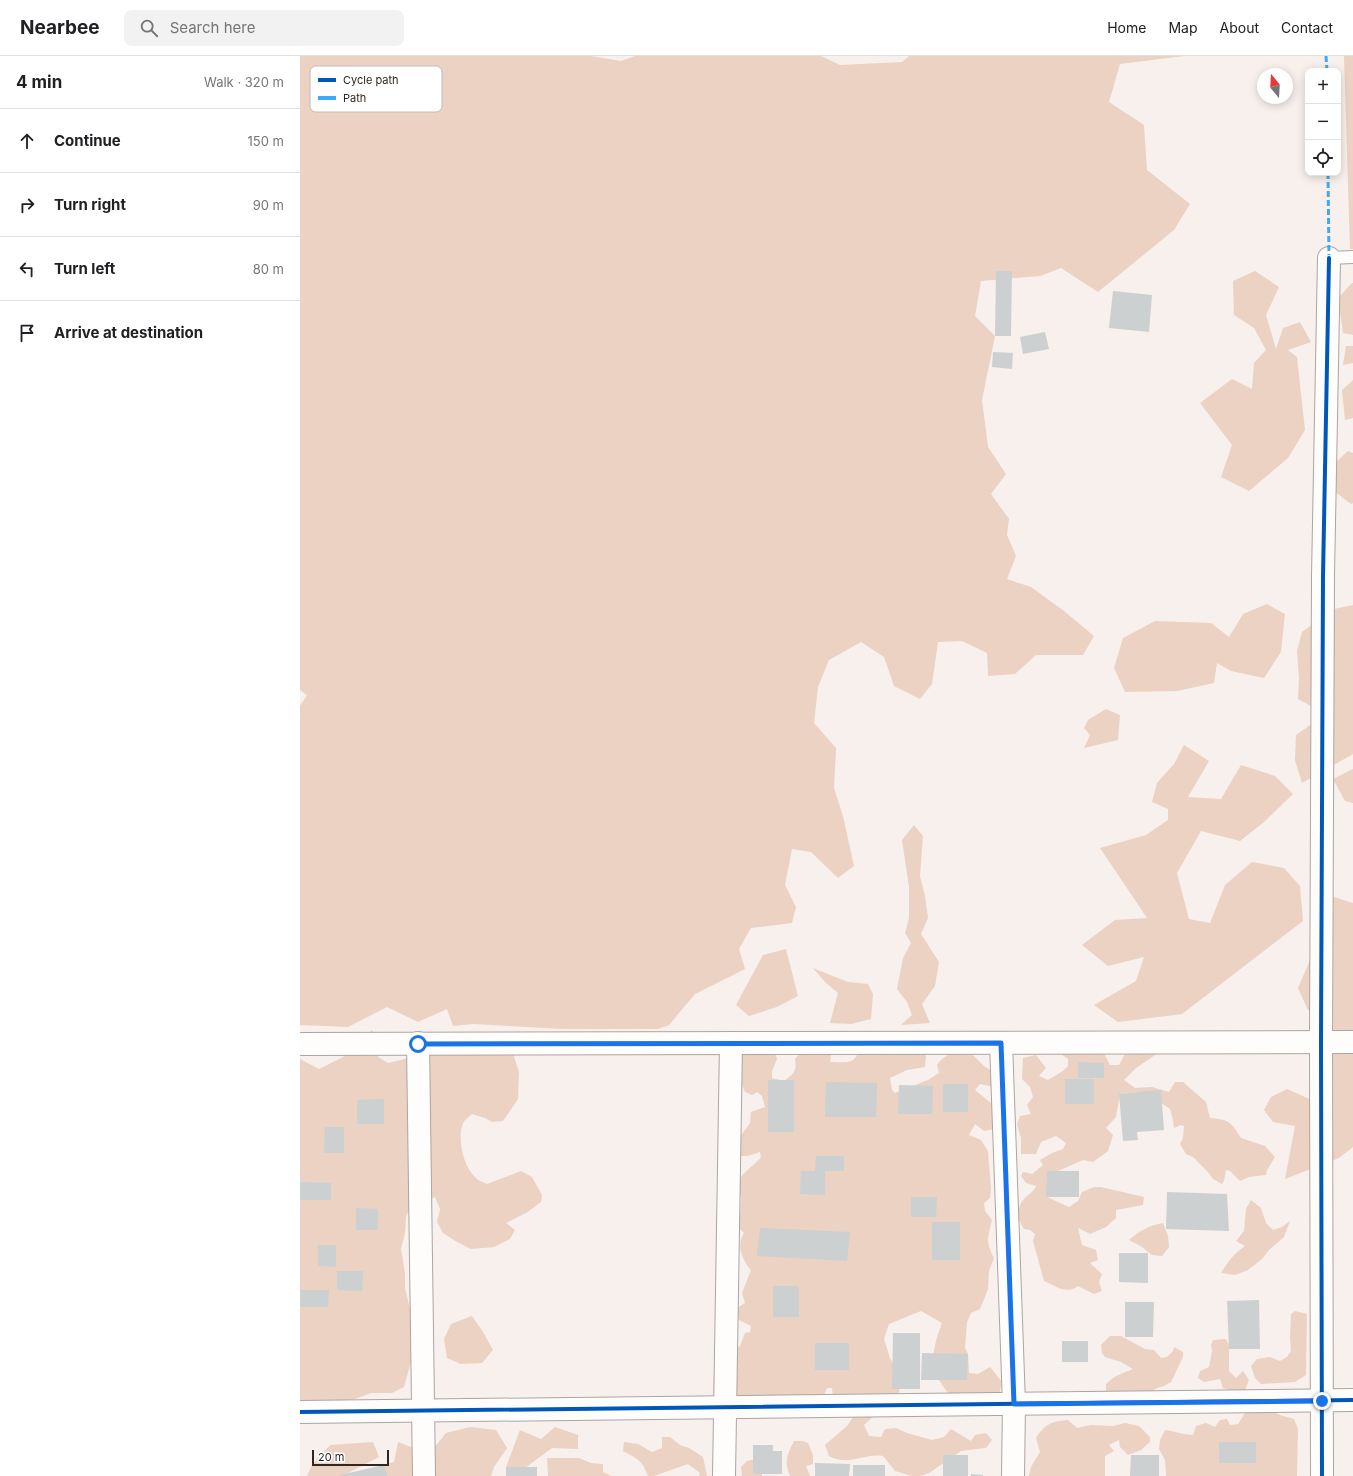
<!DOCTYPE html>
<meta charset="utf-8">
<style>
:root{--surface:#fff;--page:#f2f2f2;--text:#202124;--muted:#757577;--line:#e0e0e0}
body{margin:0;font-family:Inter,sans-serif;background:var(--page);color:var(--text)}
.controls{position:absolute;right:12px;top:12px;display:grid;overflow:hidden;border-radius:8px;box-shadow:0 2px 10px #0003}
.controls button{width:36px;height:36px;display:grid;place-items:center;padding:0;border:0;border-bottom:1px solid var(--line);background:var(--surface);color:var(--text);font:20px sans-serif}
.compass{position:absolute;left:957px;top:12px;width:36px;height:36px;border-radius:50%;background:var(--surface);box-shadow:0 2px 10px #0003;rotate:342deg}
.scale{position:absolute;left:12px;bottom:10px;width:77px;box-sizing:border-box;padding-left:4px;border:2px solid #30261f;border-top:0;font-size:11px;line-height:14px;white-space:nowrap;color:#30261f;-webkit-text-stroke:3px #fff;paint-order:stroke}
.stop{position:absolute;width:12px;height:12px;margin:-9px;border:3px solid #1a73e8;border-radius:50%;background:#fff}
.stop.end{background:#1a73e8;border-color:#fff;box-shadow:0 1px 4px #0008}
.list{margin:0;padding:0;list-style:none}
h2{display:flex;justify-content:space-between;align-items:center;height:52px;margin:0;padding:0 16px;font-size:17px}
h2 small{font-size:13px;font-weight:400;color:var(--muted)}
.list li{display:grid;grid-template-columns:26px 1fr auto;gap:12px;align-items:center;box-sizing:border-box;height:64px;padding:0 16px;border-top:1px solid var(--line)}
.list b{display:block;font-size:15px;white-space:nowrap}
.list em{font-size:13px;font-style:normal;color:var(--muted)}
.icon{flex:none;width:22px;height:22px;fill:none;stroke:currentColor;stroke-width:2;stroke-linecap:round;stroke-linejoin:round}
.map{position:relative;flex:none;width:1053px;height:1420px;overflow:hidden}
header{display:flex;align-items:center;gap:24px;box-sizing:border-box;height:56px;padding:0 20px;background:var(--surface);border-bottom:1px solid var(--line)}
header strong{font-size:19px}
nav{display:flex;gap:22px;margin-inline-start:auto;font-size:14px}
.search{width:280px;height:36px;background:var(--page);display:flex;align-items:center;gap:10px;box-sizing:border-box;padding:0 14px;border-radius:8px;color:var(--muted);font-size:15px}
main{display:flex}
aside{flex:1;background:var(--surface)}
.map>svg:first-child{display:block}
</style>
<header>
<strong>Nearbee</strong>
<div class="search"><svg class="icon" aria-label="search" viewBox="0 0 24 24"><circle cx="10" cy="10" r="6"/><path d="M15 15l6 6"/></svg>Search here</div>
<nav><a>Home</a><a>Map</a><a>About</a><a>Contact</a></nav>
</header>
<main>
<aside>
<h2>4 min<small>Walk · 320 m</small></h2>
<ul class="list">
<li><svg class="icon" aria-label="ahead" viewBox="0 0 24 24"><path d="M12 20V5M6 11l6-6 6 6"/></svg><div><b>Continue</b></div><em>150 m</em></li>
<li><svg class="icon" aria-label="right" viewBox="0 0 24 24"><path d="M7 20v-9h11M14 6l5 5-5 5"/></svg><div><b>Turn right</b></div><em>90 m</em></li>
<li><svg class="icon" aria-label="left" viewBox="0 0 24 24"><path d="M17 20v-9H6M10 6l-5 5 5 5"/></svg><div><b>Turn left</b></div><em>80 m</em></li>
<li><svg class="icon" aria-label="arrive" viewBox="0 0 24 24"><path d="M6 21V4h12l-3 4 3 4H6"/></svg><div><b>Arrive at destination</b></div></li>
</ul>
</aside>
<div class="map">
<svg width="1053" height="1420" viewBox="0 0 1053 1420">
<rect width="100%" height="100%" fill="#f7f0ec"/>
<g fill="#ebd2c3">
<path d="M0,0H291L321,5L335,0H521L540,9L602,6L609,0H884L820,8L809,46L844,69L847,114L890,148L874,174L798,236L761,212L740,220L681,225L675,260L695,280L682,344L688,391L706,418L691,438L709,463L707,479L716,500L707,523L731,531L764,555L794,580L783,599H736L715,618L688,620L687,597L662,585L638,586L632,628L620,643L594,630L584,601L561,586L529,604L518,631L514,667L536,692L534,732L543,760L554,810L538,822L511,796L492,793L485,829L496,851L492,867L451,872L439,893L445,913L395,938L369,969L358,973H263L173,968L153,970L147,953L118,966L87,951L48,971L0,969V650L7,639L0,634Z"/>
<path d="M1044,0H1053V193H1050Z"/>
<path d="M955,215L979,231L966,259L976,293L983,272L1000,266L1011,286L988,294L997,301L1005,374L988,402L949,435L921,421L932,389L900,347L932,323L952,333L954,307L966,294L954,272L934,259L933,225Z"/>
<path d="M1052,227H1053V279L1043,277L1038,242Z"/>
<path d="M1046,290H1053V307L1043,309Z"/>
<path d="M1053,324V362L1045,364L1042,334Z"/>
<path d="M1048,395L1053,397V447L1051,448L1034,435V408Z"/>
<path d="M967,548L985,558L981,596L964,622L931,615L917,607L914,627L877,635L825,636L814,612L823,582L855,565L911,567L929,581L943,558Z"/>
<path d="M1053,549V698L1002,727L995,704L996,679L1026,658L998,643L999,622L997,595L1002,576L1034,553Z"/>
<path d="M806,653L820,659L818,684L784,692L790,679L784,672L788,664Z"/>
<path d="M884,689L909,705L888,741L921,743L941,709L975,720L993,738L964,766L940,785L901,775L877,817L889,863L910,867L925,829L952,806L984,812L1000,830L1003,865L882,958L818,966L794,949L836,925L844,901L808,910L782,889L815,864L847,862L800,792L846,779L868,764V753L852,746L857,727L874,708Z"/>
<path d="M1053,713V747L1045,745L1033,723Z"/>
<path d="M614,769L623,780L620,820L625,840L628,862L621,878L639,906L635,930L622,948L630,967L601,969L612,959L607,946L597,933L603,902L611,887L605,877L609,862V831L602,784Z"/>
<path d="M1025,838L1053,847V1091L1039,1102L985,1123L995,1070L973,1066L964,1054L971,1041L987,1033L1025,1050L1028,966L1008,954L998,932L1029,860Z"/>
<path d="M486,893L498,940L477,951L449,960L436,949L463,899Z"/>
<path d="M513,912L548,926L568,928L573,938L571,963L551,968L530,967L538,937L525,926Z"/>
<path d="M72,974L80,991L78,1001L88,1007L105,1003L132,987L189,977L211,991L219,1016L218,1043L203,1065L192,1066L185,1062L172,1058C169,1061 165,1063 163,1067C157,1082 163,1111 176,1122C178,1125 184,1126 187,1128L221,1115L232,1121L242,1139L241,1146L226,1157L206,1167L215,1174L210,1183L194,1191L171,1193L157,1186L143,1177L137,1166L140,1153L135,1141L110,1151L106,1161L105,1177L101,1193L105,1217V1232L110,1253L113,1276L112,1302L104,1331L92,1337H71L42,1348L0,1347V1003L19,1013L43,1001Z"/>
<path d="M441,988L473,989L477,1003L472,1015V1022L484,1025C494,1018 497,1015 495,1003L504,993H532L530,1006C546,1006 557,1010 559,990L621,992L626,1000L625,1011L607,1014L590,1022L592,1034L595,1037L628,1024L639,1017L637,1009C643,999 655,996 666,992L684,1010L693,1016L700,1032L680,1028L675,1034L697,1052L695,1073L684,1075L675,1068L669,1079L681,1084L688,1095L691,1133L690,1142L684,1147L685,1155L692,1164C688,1182 685,1185 694,1202L689,1215L688,1233L680,1253L671,1257L667,1266L665,1292L668,1298L669,1317L678,1318L690,1311L702,1326L700,1335L691,1344L654,1345C650,1340 635,1320 634,1313C631,1299 637,1280 642,1267L621,1255L589,1268L584,1283L590,1302L601,1322L599,1338L591,1349L577,1357L564,1369L569,1380L581,1381L585,1373L596,1372L607,1377L632,1384L644,1381L651,1373L671,1385L675,1379L686,1377L692,1384L686,1392L661,1395L629,1417L620,1420H612L595,1415L583,1400C563,1397 549,1411 529,1400L525,1389L547,1370L562,1348L533,1341L532,1332H527L523,1341L413,1343L414,1317L421,1302L440,1290L445,1277L450,1276L451,1270L439,1264L437,1252L445,1247L442,1237L451,1214C442,1204 436,1189 444,1177L438,1171C439,1161 442,1152 441,1142C440,1135 435,1133 439,1124C444,1115 454,1110 461,1101L460,1096L448,1100H440L435,1088L450,1067L451,1056L465,1051L462,1040L457,1036L452,1039L445,1036L441,1026Z"/>
<path d="M836,990L861,995L836,1012L824,1024L835,1032L852,1031L869,1036L875,1026H883L906,1046L910,1062C930,1064 930,1065 941,1082L965,1090L975,1101L967,1114L966,1119L949,1121L940,1125L930,1115L926,1114L924,1125L922,1128L913,1123L908,1116L893,1101L886,1098L880,1088L883,1082L884,1070L881,1069L874,1072L873,1064L870,1053L845,1036L820,1038L816,1061L806,1072L813,1079L808,1095L793,1106L783,1104L758,1115H747V1141L769,1151L778,1145L782,1136L794,1131H801L844,1141L843,1149L816,1154V1162L806,1171L790,1178L778,1172L782,1189L796,1194L798,1204L790,1207L802,1218L799,1226L802,1235L794,1238L778,1230C766,1239 756,1230 744,1225L733,1185L735,1178L730,1174L724,1173C718,1165 716,1153 723,1144C728,1138 732,1138 736,1130L726,1127L721,1120L723,1116L732,1118L743,1109L740,1104L752,1097L763,1093L766,1087L756,1080L741,1086L736,1098H721V1082L717,1068L720,1060L731,1058L727,1049L733,1041L730,1031L722,1023L723,1002L736,999L746,1012L739,1020L748,1024L763,1015L768,1010V1003L761,998L767,992L803,995L810,1009H819L825,998Z"/>
<path d="M951,1144L961,1152L966,1167L973,1174L982,1171L990,1165L984,1181L969,1194L962,1203L948,1214L935,1219L921,1217C928,1206 934,1197 945,1190L936,1185L944,1175L946,1153Z"/>
<path d="M863,1167L868,1180L869,1191L862,1200L852,1199L842,1191L829,1184C841,1174 848,1170 863,1167Z"/>
<path d="M995,1255L1007,1258L1006,1319L995,1326L961,1328L955,1322L951,1310L957,1303L970,1301L980,1305L987,1301L991,1295L990,1282L991,1258Z"/>
<path d="M172,1260L183,1276L193,1294L182,1307L161,1308L147,1302L144,1283L151,1268Z"/>
<path d="M810,1280H821L845,1293L854,1294L861,1302L867,1301L873,1295L874,1291L883,1296V1301L871,1326L864,1330L857,1332L849,1337H806V1328C815,1319 823,1317 833,1313L821,1306L805,1301L802,1297L801,1289Z"/>
<path d="M926,1283L929,1289V1315L936,1322L943,1315L949,1324L945,1334L934,1336L923,1332L920,1323L904,1326L898,1322L900,1315L909,1311L912,1295L911,1289L913,1284Z"/>
<path d="M948,1352L970,1354L980,1359L994,1363L998,1373L997,1420H866L865,1404L859,1393L860,1384L865,1374C875,1375 883,1379 893,1379L896,1370L906,1367L915,1371L920,1364L927,1363L930,1369L938,1368Z"/>
<path d="M768,1364L777,1372L791,1369L813,1370L825,1367L839,1370L850,1381V1386L841,1394L828,1399L820,1391L819,1384L809,1389L814,1395L805,1400V1420H729L731,1411L740,1396L736,1382C746,1367 751,1366 768,1364Z"/>
<path d="M170,1371L196,1374L207,1392L194,1411L191,1420H135L134,1392L146,1377Z"/>
<path d="M255,1371L278,1379V1393L252,1392L225,1412L206,1420V1411L220,1374L241,1383Z"/>
<path d="M362,1381H370L380,1389L389,1392L403,1401L407,1420H399L400,1417L388,1408L354,1420H348C342,1404 338,1403 323,1395L324,1386L338,1388L352,1396L362,1392Z"/>
<path d="M494,1385H503L508,1387L513,1399V1408L506,1410L510,1420H490C484,1405 487,1399 494,1385Z"/>
<path d="M73,1386L79,1401L44,1419L84,1409L94,1406L98,1386L124,1396L121,1420H7L12,1409L30,1389Z"/>
<path d="M247,1402H279L291,1407L303,1408V1416L311,1420H248Z"/>
<path d="M460,1402L462,1420H442L441,1411L447,1405Z"/>
</g>
<g fill="#ccd0d0">
<path d="M696,215H712L711,280H695Z"/>
<path d="M813,235L852,239L849,276L809,272Z"/>
<path d="M745,276L749,293L723,298L720,281Z"/>
<path d="M693,296L713,297L712,313L692,311Z"/>
<path d="M778,1006L804,1007V1022H778Z"/>
<rect x="765" y="1023" width="29" height="25"/>
<rect x="468" y="1024" width="26" height="52"/>
<path d="M526,1026L577,1027L576,1061H525Z"/>
<rect x="643" y="1028" width="25" height="28"/>
<path d="M599,1029L633,1030L632,1058H598Z"/>
<path d="M861,1034L864,1074L837,1076L838,1084L823,1085L819,1038Z"/>
<path d="M84,1043V1068H57V1044Z"/>
<path d="M25,1071H44V1097H24Z"/>
<path d="M516,1100H544V1115H525V1139L500,1138L501,1115H515Z"/>
<path d="M747,1115H779V1141H746Z"/>
<path d="M0,1126L31,1127V1144H0Z"/>
<path d="M867,1136L927,1138L929,1175L866,1173Z"/>
<path d="M611,1141H637L636,1161H611Z"/>
<path d="M56,1152L78,1153V1174H56Z"/>
<rect x="632" y="1166" width="28" height="38"/>
<path d="M460,1172L550,1176L547,1205L457,1200Z"/>
<path d="M18,1189H36V1211L18,1210Z"/>
<path d="M819,1197H848V1227L819,1226Z"/>
<path d="M37,1215H63L62,1235L37,1234Z"/>
<rect x="473" y="1230" width="26" height="31"/>
<path d="M0,1234H29L28,1251H0Z"/>
<path d="M959,1244L960,1293H929L927,1245Z"/>
<path d="M825,1246H854L853,1281H825Z"/>
<path d="M593,1277H620V1333H592Z"/>
<rect x="762" y="1285" width="26" height="21"/>
<rect x="515" y="1287" width="34" height="27"/>
<path d="M622,1297L668,1298L667,1324H621Z"/>
<rect x="919" y="1386" width="37" height="21"/>
<path d="M453,1389H473V1395H482V1418H453Z"/>
<rect x="643" y="1399" width="25" height="21"/>
<path d="M831,1399H859V1420H830Z"/>
<path d="M515,1407L550,1408L549,1420H515Z"/>
<path d="M84,1409L87,1420H40V1419Z"/>
<rect x="553" y="1409" width="32" height="11"/>
<rect x="206" y="1411" width="31" height="9"/>
<path d="M671,1418L683,1419V1420H671Z"/>
</g>
<g fill="none" stroke-linecap="round" stroke-linejoin="round">
<g stroke="#aca5a0" stroke-width="14">
<path id="service" d="M1029,202L1053,201"/>
</g>
<g stroke="#aca5a0" stroke-width="24">
<g id="minor">
<path d="M118,987L124,1420"/>
<path d="M701,987L714,1348L713,1420"/>
<path d="M0,988L1053,986"/>
<path d="M0,1356L1053,1344"/>
<path d="M424,1420L431,987"/>
<path d="M1022,1420L1021,987L1023,520L1029,202"/>
</g>
</g>
<use href="#service" stroke="#fefdfc" stroke-width="12"/>
<use href="#minor" stroke="#fefdfc" stroke-width="22"/>
<g stroke="#3fa9f5" stroke-width="3" stroke-dasharray="6 3" stroke-linecap="butt">
<path d="M1026,0L1027,15"/>
<path d="M1028,117L1029,202"/>
</g>
<g stroke="#fff" stroke-width="6">
<g id="cycleway">
<path d="M0,1356L1053,1344"/>
<path d="M1022,1420L1021,987L1023,520L1029,202"/>
</g>
</g>
<use href="#cycleway" stroke="#0057b8" stroke-width="4"/>
</g>
<g fill="none" stroke-linecap="round" stroke-linejoin="round">
<path stroke="#1a73e8" stroke-width="5" d="M118,988L701,987L714,1348L1022,1345"/>
</g>
<rect x="10" y="10" width="132" height="46" rx="6" fill="#fff" stroke="#c1bebc" stroke-width="1"/>
<rect x="18" y="22" width="18" height="4" fill="#0057b8"/>
<rect x="18" y="40" width="18" height="4" fill="#3fa9f5"/>
<g font-size="11" fill="#30261f">
<text x="43" y="28">Cycle path</text>
<text x="43" y="46">Path</text>
</g>
</svg>
<div class="controls">
<button>+</button>
<button>−</button>
<button><svg class="icon" aria-label="locate" viewBox="0 0 24 24"><circle cx="12" cy="12" r="6"/><path d="M12 2v4M12 18v4M2 12h4M18 12h4"/></svg></button>
</div>
<svg class="compass" viewBox="-18 -18 36 36"><path d="M0-13l5 13h-10z" fill="#e53935"/><path d="M0 13l5-13h-10z" fill="#757577"/></svg>
<div class="scale">20 m</div>
<div class="stop" style="left:118px;top:988px"></div>
<div class="stop end" style="left:1022px;top:1345px"></div>
</div>
</main>
